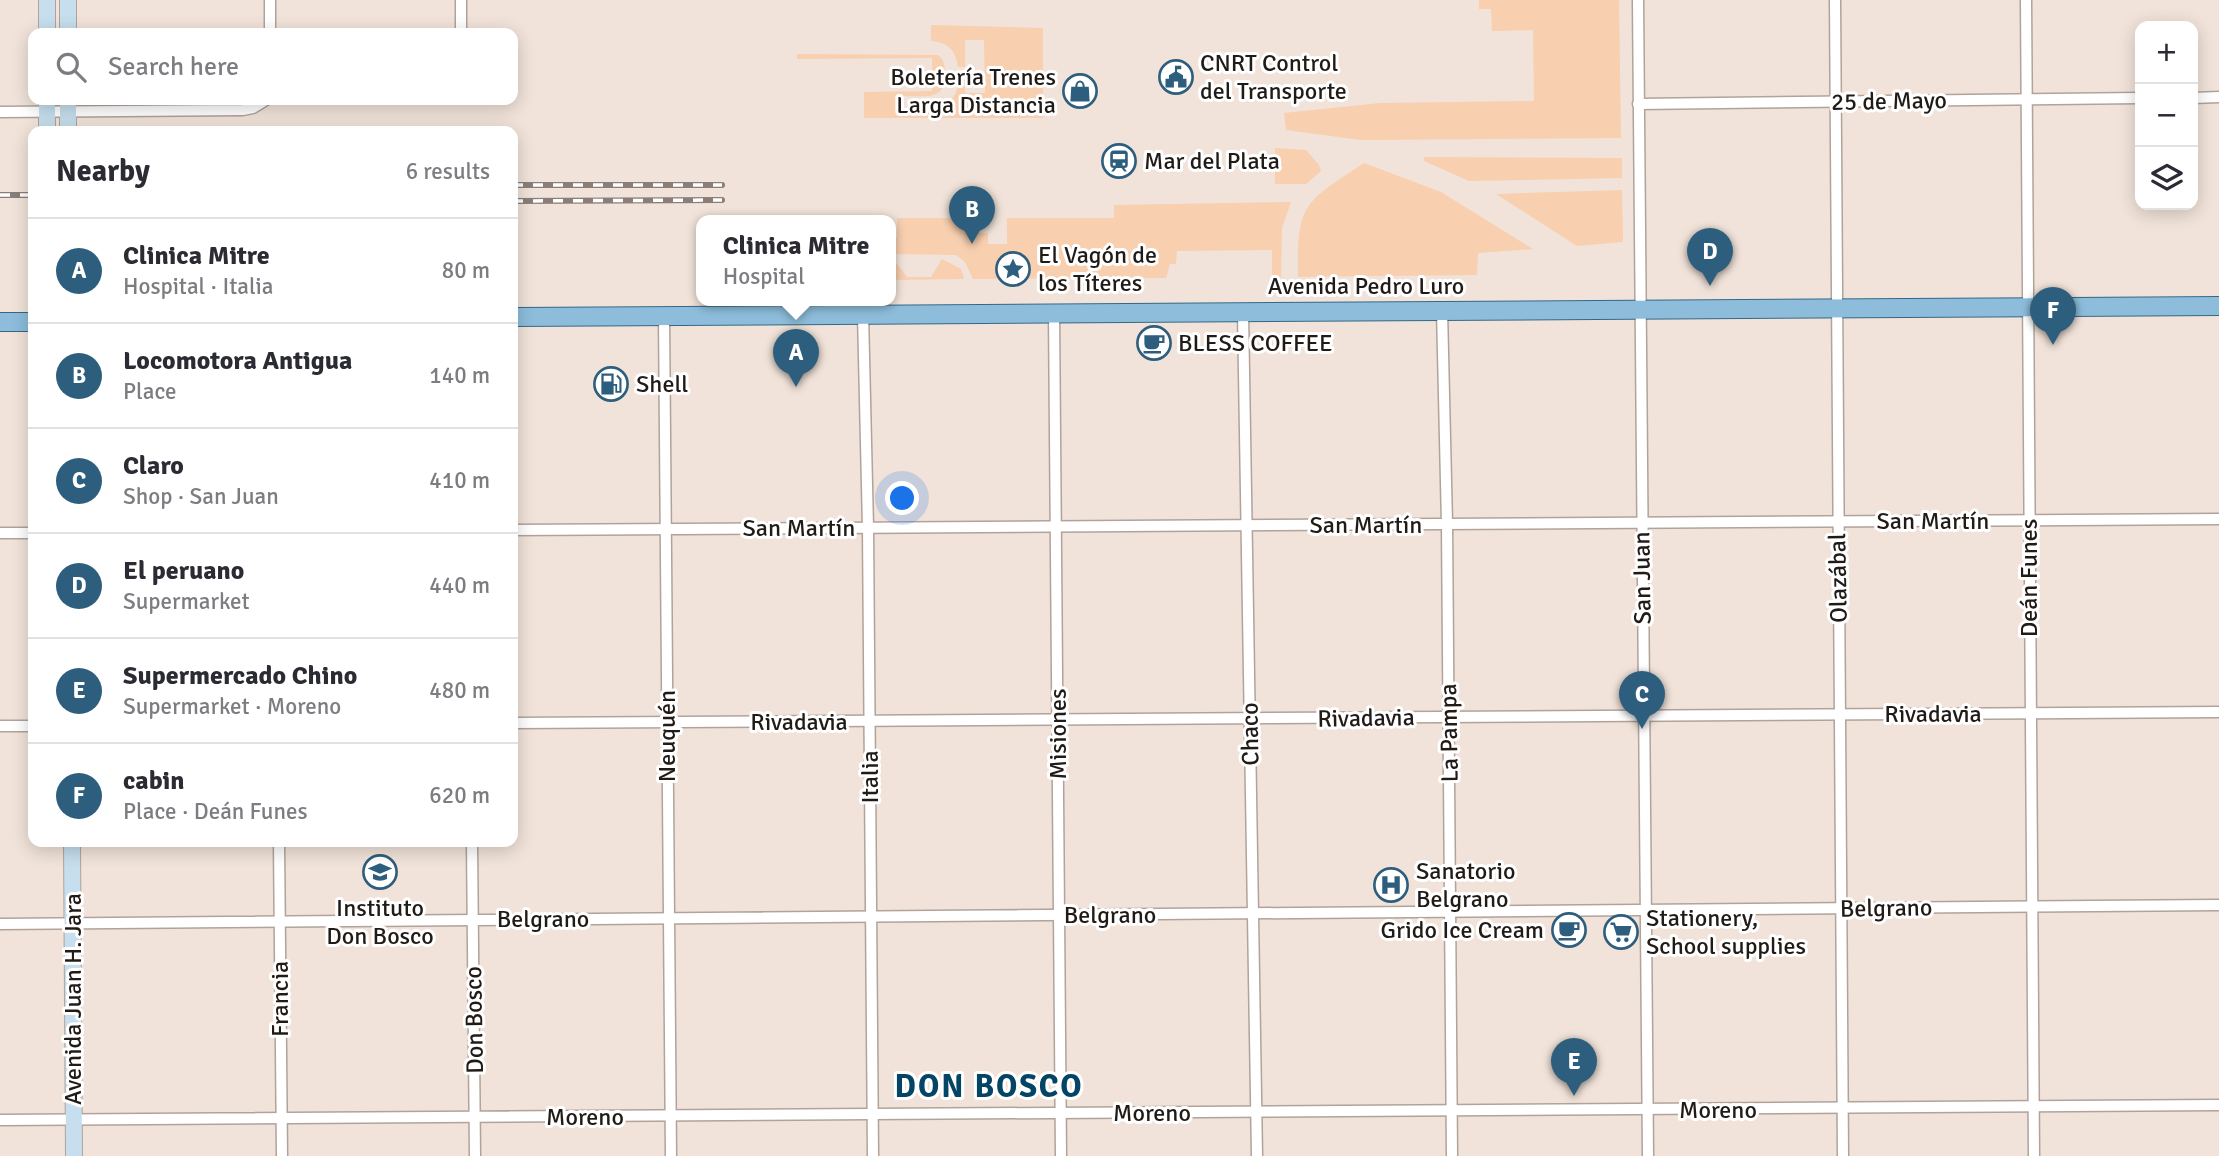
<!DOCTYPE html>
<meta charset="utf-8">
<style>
:root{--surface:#fff;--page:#f2f2f3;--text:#2b2b33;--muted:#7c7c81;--line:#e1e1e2;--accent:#2e5e7d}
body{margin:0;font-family:Signika,sans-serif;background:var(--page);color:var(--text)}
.controls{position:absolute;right:21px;top:21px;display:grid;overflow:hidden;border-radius:14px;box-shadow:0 4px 18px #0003}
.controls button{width:63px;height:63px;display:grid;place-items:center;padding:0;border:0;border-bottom:2px solid var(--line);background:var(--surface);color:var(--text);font:35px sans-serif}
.you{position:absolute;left:903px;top:499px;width:24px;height:24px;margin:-18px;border:5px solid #fff;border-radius:50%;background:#1a73e8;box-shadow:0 0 0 10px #1a73e833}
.badge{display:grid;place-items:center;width:46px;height:46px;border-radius:50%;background:var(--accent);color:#fff;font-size:23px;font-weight:700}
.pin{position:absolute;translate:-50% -58px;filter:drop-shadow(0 2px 4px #0008)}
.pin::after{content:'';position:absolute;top:37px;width:24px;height:21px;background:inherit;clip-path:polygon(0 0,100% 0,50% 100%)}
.popup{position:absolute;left:696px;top:215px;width:200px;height:91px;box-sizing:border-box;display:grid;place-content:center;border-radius:14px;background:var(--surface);filter:drop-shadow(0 2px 5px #0005);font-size:23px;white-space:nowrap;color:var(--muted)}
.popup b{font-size:26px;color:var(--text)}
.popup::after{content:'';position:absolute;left:50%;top:100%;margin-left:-14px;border:14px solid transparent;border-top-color:var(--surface)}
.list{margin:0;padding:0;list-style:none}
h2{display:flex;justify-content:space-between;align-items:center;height:91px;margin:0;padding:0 28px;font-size:30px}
h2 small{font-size:23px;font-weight:400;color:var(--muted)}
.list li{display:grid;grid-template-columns:46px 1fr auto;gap:21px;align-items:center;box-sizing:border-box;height:105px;padding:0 28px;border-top:2px solid var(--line)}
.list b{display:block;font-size:26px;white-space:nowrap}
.list p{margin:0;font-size:23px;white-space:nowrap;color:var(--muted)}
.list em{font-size:23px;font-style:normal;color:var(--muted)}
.icon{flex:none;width:38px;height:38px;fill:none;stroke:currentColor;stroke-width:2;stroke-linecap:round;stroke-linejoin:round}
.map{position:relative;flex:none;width:2219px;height:1156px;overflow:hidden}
.search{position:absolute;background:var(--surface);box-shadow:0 4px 18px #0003;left:28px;top:28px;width:490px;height:77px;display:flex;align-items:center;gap:18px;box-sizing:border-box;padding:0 24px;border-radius:14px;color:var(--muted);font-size:26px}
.panel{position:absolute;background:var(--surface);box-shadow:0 4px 18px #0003;left:28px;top:126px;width:490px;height:721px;border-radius:14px}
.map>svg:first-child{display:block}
</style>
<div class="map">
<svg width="2219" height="1156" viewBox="0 0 2219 1156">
<rect width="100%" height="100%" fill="#f1e3d9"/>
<g fill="#f8cfaf">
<path d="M1479,0H1619L1621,138L1361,140L1286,130L1284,113L1380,103L1534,101L1533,30L1492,31L1491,9H1479Z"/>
<path d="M931,25L1043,28V118H864V92L932,91V58L797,59V54L938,55C945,61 945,67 945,76C945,103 920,95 900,96L901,108C928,108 955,114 959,80H965V93H985L984,40H965V67H958C956,51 948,42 931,41Z"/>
<path d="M1275,148L1306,150L1319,165L1321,171L1306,184H1275Z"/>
<path d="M1424,157L1622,158V178L1469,181L1424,161Z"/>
<path d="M1364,163L1441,192L1533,249L1478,253L1477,275L1298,277C1297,202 1304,203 1364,163Z"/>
<path d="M1622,190L1623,242L1577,246L1496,194Z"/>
<path d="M1291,202L1282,228L1281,277H1272V250L1177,251L1176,264H1170L1166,278L973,279L965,262L956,255L891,254V238H897V218H980V233H988V244H1007V218H1114V205Z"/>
<path d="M942,259L961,269L964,279L891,280V260H894L907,277H931Z"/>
</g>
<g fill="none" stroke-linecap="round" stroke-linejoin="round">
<g stroke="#b1a39a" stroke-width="13">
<g id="street">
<path d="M270,0V33"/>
<path d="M1638,0L1648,1156"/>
<path d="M1835,0L1843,1156"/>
<path d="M2026,0L2034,1156"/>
<path d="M461,33V0"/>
<path d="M2193,98L2219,97"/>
<path d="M1638,104L2140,98"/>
<path d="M0,112L243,110L253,108L266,100"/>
<path d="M1442,310L1447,524L1452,1156"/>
<path d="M1243,312L1257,1156"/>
<path d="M1054,313L1061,1156"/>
<path d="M863,314L868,528L873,1156"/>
<path d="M664,316L671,1156"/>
<path d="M513,530L2219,519"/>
<path d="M0,533H33"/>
<path d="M513,723L2219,712"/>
<path d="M0,726H33"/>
<path d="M279,842L282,1156"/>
<path d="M472,842L475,1156"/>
<path d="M0,924L2219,905"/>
<path d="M0,1120L2219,1105"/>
</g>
</g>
<g stroke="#b1a39a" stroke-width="18">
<g id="secondary">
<path d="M47,0V33"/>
<path d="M68,33V0"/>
<path d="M47,100V131"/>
<path d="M68,131V100"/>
<path d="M72,842L74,1156"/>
</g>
</g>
<g stroke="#356887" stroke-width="20">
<g id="primary">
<path d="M513,317L2219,306"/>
<path d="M0,322H33"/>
</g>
</g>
<use href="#street" stroke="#fff" stroke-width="10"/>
<use href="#secondary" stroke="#c6deed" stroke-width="16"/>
<use href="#primary" stroke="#8dbddb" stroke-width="18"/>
<g stroke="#897f78" stroke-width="6">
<g id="rail">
<path d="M513,185H722"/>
<path d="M0,195H33"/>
<path d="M513,201L722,200"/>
</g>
</g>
<use href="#rail" stroke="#fff" stroke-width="3.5" stroke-dasharray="10" stroke-linecap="butt"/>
</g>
<defs>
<g id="civic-ring" transform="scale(1.75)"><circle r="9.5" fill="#fff" stroke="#2e5e7d" stroke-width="1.5"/><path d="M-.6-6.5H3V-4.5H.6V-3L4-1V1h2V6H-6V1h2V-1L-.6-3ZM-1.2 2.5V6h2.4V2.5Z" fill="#2e5e7d"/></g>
<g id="shop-ring" transform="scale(1.75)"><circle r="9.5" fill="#fff" stroke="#2e5e7d" stroke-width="1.5"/><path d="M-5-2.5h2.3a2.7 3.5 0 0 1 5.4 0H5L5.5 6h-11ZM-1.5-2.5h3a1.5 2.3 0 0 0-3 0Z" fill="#2e5e7d"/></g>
<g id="station-ring" transform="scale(1.75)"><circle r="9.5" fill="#fff" stroke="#2e5e7d" stroke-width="1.5"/><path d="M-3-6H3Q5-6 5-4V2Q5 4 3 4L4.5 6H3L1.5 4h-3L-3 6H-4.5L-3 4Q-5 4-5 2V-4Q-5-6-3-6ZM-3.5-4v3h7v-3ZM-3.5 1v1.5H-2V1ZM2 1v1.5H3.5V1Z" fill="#2e5e7d"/></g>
<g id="sight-ring" transform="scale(1.75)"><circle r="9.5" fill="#fff" stroke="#2e5e7d" stroke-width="1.5"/><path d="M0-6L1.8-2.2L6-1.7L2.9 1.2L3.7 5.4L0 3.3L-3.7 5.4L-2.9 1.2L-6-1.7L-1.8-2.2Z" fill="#2e5e7d"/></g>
<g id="cafe-ring" transform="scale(1.75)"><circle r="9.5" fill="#fff" stroke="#2e5e7d" stroke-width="1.5"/><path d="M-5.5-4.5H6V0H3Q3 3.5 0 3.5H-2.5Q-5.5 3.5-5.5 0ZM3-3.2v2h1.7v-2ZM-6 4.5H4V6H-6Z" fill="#2e5e7d"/></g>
<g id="fuel-ring" transform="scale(1.75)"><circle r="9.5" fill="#fff" stroke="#2e5e7d" stroke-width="1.5"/><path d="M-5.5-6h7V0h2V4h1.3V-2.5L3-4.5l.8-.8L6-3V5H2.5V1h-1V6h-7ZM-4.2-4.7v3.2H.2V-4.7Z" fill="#2e5e7d"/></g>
<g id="school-ring" transform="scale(1.75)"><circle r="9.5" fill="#fff" stroke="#2e5e7d" stroke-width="1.5"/><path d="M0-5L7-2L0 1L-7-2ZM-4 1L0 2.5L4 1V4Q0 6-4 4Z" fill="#2e5e7d"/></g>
<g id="hospital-ring" transform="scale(1.75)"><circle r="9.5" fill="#fff" stroke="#2e5e7d" stroke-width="1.5"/><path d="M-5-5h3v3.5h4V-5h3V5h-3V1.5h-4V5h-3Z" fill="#2e5e7d"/></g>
<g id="supermarket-ring" transform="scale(1.75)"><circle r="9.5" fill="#fff" stroke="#2e5e7d" stroke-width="1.5"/><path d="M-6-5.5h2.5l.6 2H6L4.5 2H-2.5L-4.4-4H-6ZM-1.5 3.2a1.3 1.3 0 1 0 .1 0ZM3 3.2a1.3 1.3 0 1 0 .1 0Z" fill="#2e5e7d"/></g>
</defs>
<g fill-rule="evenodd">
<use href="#civic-ring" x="1176" y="77"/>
<use href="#shop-ring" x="1080" y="91"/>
<use href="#station-ring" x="1119" y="161"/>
<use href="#sight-ring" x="1013" y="269"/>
<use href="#cafe-ring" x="1154" y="343"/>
<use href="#fuel-ring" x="611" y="384"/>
<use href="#school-ring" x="380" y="872"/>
<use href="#hospital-ring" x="1391" y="885"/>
<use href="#cafe-ring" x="1569" y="930"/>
<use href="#supermarket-ring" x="1621" y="932"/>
</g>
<g text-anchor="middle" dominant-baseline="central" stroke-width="6" stroke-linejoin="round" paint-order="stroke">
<g font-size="24" fill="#201b17" stroke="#fff" text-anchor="start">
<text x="1200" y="63">CNRT Control<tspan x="1200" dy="28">del Transporte</tspan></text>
<text x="1056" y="77" text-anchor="end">Boletería Trenes<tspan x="1056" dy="28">Larga Distancia</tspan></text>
<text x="1144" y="161">Mar del Plata</text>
<text x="1038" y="255">El Vagón de<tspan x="1038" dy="28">los Títeres</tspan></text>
<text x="1178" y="343">BLESS COFFEE</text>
<text x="636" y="384">Shell</text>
<text x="1416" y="871">Sanatorio<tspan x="1416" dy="28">Belgrano</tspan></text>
<text x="380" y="908" text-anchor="middle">Instituto<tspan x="380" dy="28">Don Bosco</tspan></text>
<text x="1646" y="918">Stationery,<tspan x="1646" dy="28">School supplies</tspan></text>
<text x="1544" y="930" text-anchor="end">Grido Ice Cream</text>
</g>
<g font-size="24" fill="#201b17" stroke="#fff">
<text transform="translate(1889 101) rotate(-1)">25 de Mayo</text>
<text x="1366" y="286">Avenida Pedro Luro</text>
<text x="1933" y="521">San Martín</text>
<text x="1366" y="525">San Martín</text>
<text x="799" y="528">San Martín</text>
<text transform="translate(1642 578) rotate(-91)">San Juan</text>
<text transform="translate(1838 578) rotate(-91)">Olazábal</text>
<text transform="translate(2029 578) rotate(-90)">Deán Funes</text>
<text x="1933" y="714">Rivadavia</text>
<text transform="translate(1366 718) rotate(-1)">Rivadavia</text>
<text x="799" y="722">Rivadavia</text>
<text transform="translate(1449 733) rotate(-91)">La Pampa</text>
<text transform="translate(1058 734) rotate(-90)">Misiones</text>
<text transform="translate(1250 734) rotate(-91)">Chaco</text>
<text transform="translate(667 736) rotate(-90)">Neuquén</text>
<text transform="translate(870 777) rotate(-90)">Italia</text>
<text transform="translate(1886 908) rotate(-1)">Belgrano</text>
<text x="1110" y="915">Belgrano</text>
<text x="543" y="919">Belgrano</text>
<text transform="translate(73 999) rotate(-90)">Avenida Juan H. Jara</text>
<text transform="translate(280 999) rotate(-90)">Francia</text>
<text transform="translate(474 1020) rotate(-91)">Don Bosco</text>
<text x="1718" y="1110">Moreno</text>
<text x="1152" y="1113">Moreno</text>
<text x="585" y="1117">Moreno</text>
</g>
<g font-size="32" font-weight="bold" letter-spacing="2" fill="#044464" stroke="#fff">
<text x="989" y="1086">DON BOSCO</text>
</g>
</g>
</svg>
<div class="controls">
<button>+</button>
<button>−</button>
<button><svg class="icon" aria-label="layers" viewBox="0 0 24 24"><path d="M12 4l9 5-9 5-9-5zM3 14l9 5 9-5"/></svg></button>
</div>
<div class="you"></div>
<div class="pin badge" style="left:796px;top:387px">A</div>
<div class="popup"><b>Clinica Mitre</b>Hospital</div>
<div class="pin badge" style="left:972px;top:244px">B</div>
<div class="pin badge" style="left:1642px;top:729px">C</div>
<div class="pin badge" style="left:1710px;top:286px">D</div>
<div class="pin badge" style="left:1574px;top:1096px">E</div>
<div class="pin badge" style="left:2053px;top:345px">F</div>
<div class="search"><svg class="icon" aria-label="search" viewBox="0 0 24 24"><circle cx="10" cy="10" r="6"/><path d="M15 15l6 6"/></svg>Search here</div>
<section class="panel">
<h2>Nearby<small>6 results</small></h2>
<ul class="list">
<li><span class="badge">A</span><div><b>Clinica Mitre</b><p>Hospital · Italia</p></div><em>80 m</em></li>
<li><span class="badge">B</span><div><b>Locomotora Antigua</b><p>Place</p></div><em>140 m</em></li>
<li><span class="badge">C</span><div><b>Claro</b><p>Shop · San Juan</p></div><em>410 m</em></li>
<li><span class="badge">D</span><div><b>El peruano</b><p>Supermarket</p></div><em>440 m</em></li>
<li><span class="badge">E</span><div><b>Supermercado Chino</b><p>Supermarket · Moreno</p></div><em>480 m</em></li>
<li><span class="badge">F</span><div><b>cabin</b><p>Place · Deán Funes</p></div><em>620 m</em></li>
</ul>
</section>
</div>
